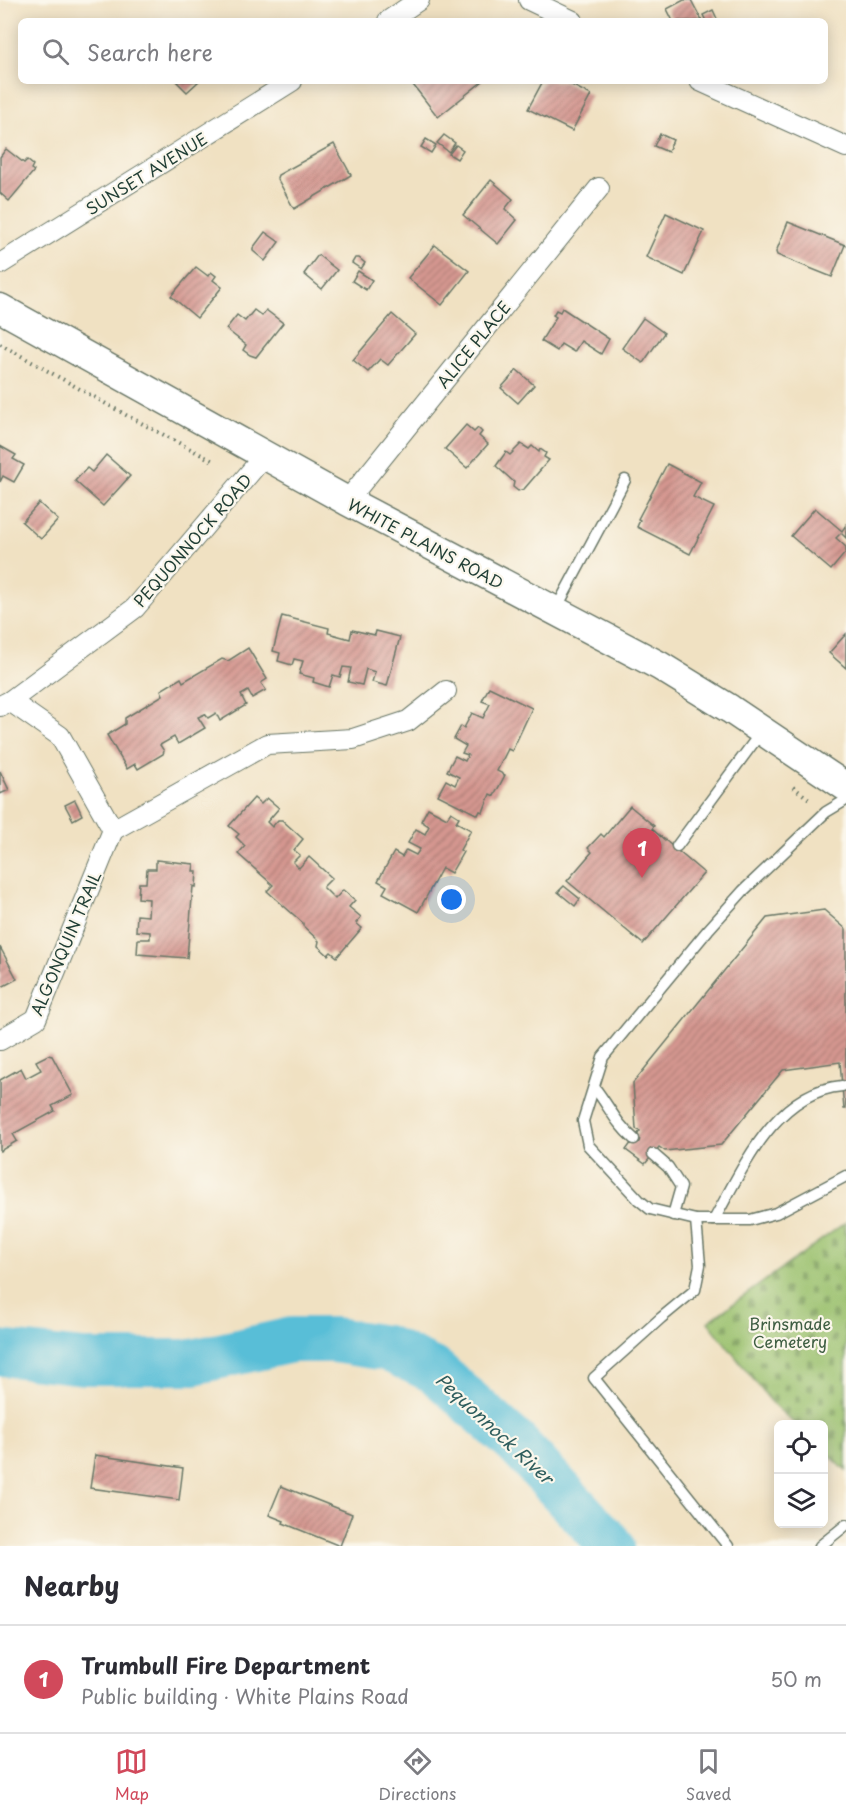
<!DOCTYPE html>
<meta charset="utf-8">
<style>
:root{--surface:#fff;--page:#f7f7f7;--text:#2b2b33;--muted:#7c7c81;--line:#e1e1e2;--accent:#d1495b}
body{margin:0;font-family:"Playpen Sans",sans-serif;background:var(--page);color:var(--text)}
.controls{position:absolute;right:18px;bottom:18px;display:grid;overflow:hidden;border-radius:9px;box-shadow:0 3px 15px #0003}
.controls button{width:54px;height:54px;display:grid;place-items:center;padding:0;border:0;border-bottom:2px solid var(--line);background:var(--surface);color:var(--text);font:30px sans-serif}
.you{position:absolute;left:452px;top:900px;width:21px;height:21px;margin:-15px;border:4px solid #fff;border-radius:50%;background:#1a73e8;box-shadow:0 0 0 9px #1a73e833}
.badge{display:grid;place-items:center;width:39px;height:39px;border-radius:50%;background:var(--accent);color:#fff;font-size:20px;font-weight:700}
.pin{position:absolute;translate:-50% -50px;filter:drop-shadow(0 2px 3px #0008)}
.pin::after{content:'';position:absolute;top:32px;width:21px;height:18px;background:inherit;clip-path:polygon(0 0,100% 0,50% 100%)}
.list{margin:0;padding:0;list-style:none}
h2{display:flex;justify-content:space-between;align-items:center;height:78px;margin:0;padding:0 24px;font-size:26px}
h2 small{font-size:20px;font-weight:400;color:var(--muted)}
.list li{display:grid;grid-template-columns:39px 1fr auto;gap:18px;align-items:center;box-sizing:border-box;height:108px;padding:0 24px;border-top:2px solid var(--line)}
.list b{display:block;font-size:22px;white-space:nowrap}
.list p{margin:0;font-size:20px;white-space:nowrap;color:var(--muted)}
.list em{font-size:20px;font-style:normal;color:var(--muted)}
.icon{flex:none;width:33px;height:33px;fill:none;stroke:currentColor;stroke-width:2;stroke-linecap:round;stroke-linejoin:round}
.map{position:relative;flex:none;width:846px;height:1546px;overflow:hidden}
.search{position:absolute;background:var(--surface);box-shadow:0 3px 15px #0003;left:18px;right:18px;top:18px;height:66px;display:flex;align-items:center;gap:15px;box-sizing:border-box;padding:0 21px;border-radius:9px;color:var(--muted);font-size:22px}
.sheet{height:186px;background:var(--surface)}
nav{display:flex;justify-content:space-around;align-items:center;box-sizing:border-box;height:84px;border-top:2px solid var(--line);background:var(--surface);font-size:16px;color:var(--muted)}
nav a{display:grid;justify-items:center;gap:3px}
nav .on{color:var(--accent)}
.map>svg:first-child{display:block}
</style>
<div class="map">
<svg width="846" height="1546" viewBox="0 0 846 1546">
<defs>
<pattern id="cemetery-stones" width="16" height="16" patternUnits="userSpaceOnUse" patternTransform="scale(1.5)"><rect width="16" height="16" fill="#99c06c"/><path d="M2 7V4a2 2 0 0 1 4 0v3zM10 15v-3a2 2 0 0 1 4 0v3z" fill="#7c9d5a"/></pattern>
<pattern id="building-hatch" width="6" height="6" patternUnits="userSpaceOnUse" patternTransform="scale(1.5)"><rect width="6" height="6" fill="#d59790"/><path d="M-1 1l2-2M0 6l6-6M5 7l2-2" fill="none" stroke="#ac7c76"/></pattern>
</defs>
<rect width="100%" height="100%" fill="#fbf7ec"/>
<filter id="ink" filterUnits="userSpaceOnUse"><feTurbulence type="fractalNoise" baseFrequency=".0167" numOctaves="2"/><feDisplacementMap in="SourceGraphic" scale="12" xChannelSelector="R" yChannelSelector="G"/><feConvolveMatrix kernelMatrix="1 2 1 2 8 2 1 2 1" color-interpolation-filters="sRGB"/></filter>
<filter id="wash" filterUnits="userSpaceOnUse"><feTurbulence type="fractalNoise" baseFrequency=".008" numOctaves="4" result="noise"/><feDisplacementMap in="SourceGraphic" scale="24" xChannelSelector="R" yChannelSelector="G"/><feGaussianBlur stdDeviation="1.35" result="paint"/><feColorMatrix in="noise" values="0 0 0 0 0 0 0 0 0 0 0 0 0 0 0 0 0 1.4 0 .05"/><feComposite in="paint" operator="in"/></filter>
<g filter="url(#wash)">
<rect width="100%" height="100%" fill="#f0e1c2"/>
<path fill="url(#cemetery-stones)" stroke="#5c7e50" stroke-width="1.5" d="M846,1222V1471L824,1450V1424H795L772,1403L708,1322Z"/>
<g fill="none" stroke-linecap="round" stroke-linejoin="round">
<path stroke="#59bed7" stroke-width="46" d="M0,1353L84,1362H193L292,1340H334L386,1348L435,1371L516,1443L612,1546"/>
</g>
<g id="blocks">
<g fill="url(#building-hatch)">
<path d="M684,0H691L702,21H673L667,9Z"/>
<path d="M713,10L718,21H706L703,15Z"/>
<path d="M176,81H199L187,92Z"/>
<path d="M410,81H483L438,117Z"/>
<path d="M543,81H564L591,95L572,131L528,109Z"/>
<path d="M660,134L673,140L668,152L654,146Z"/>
<path d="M444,135L455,143L449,152L437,143Z"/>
<path d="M426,139L436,145L431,153L421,147Z"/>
<path d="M334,144L351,175L294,209L277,178L278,175Z"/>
<path d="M456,145L463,150L457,159L449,154Z"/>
<path d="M6,149L24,163L27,160L33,165L31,169L34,171L9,201L0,193V157Z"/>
<path d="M491,180L513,199L505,209L517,220L498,244L463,215Z"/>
<path d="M666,213L704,231L684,275L646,257Z"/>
<path d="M788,222L845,245L832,277L777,255L776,252Z"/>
<path d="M265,232L279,242L265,261L253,251V248Z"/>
<path d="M435,245L469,271L442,305L408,278Z"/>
<path d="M318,255L337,270L322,289L304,274Z"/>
<path d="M355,258H359L365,263L361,269L352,263Z"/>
<path d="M196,267L208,276L211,272L216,276L213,280L222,287L197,318L171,296Z"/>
<path d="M358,271L372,280L366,290L352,281Z"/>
<path d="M562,308L609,339L601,354L581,341L574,352L561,344L557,351L541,341L556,317L553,315L556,310L560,312Z"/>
<path d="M254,310L262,316L266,310L283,323L256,357L250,355L243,350L246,345L226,329L237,315L245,321Z"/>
<path d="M392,314L415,334L388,365L380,359L368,372L353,360Z"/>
<path d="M643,318L664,333L643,363L622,348Z"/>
<path d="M517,370L534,385L518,403L501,388Z"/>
<path d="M466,425L474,432L478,428L482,432L479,436L488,444L467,468L445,449Z"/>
<path d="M521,444L529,449L532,446L539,452L540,449L546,453L544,457L549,460L524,489L518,491L513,487L514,482L496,466L506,452L510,455Z"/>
<path d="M0,446L16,455L13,459L24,465L14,482L3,476L0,482Z"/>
<path d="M106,455L130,476L103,506L75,481L87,468L92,472Z"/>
<path d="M667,464L701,482L693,497L714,507L690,554L637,527L640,520L638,519Z"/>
<path d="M39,503L58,520L41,539L22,522Z"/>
<path d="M815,508L842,531L846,525V538L841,533L836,538L846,547V552L831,570L791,536Z"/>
<path d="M282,616L329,628L328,633L350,639L352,630L375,635L376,631L400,637L387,686L372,682L375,672L366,669L362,685L348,682L351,668L343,667L340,677L333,675L329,687L313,682L314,678L299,674L303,661L294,659L292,665L278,661L280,653L273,651Z"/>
<path d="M846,634V668L829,653Z"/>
<path d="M248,648L267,679L261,683L266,690L252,698L248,691L241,695L246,705L220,721L216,713L208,718L205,714L198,717L205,728L178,744L174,737L160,745L164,751L163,754L138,769L135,764L127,769L107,735L125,724V718L163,695L161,690L181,678L183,682L222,659L228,661Z"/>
<path d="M489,687L532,708L512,751L508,749L497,771L505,775L494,796L490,794L483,812L480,811L478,815L438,795L446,780L455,785L459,777L447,771L455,756L465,761L468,755L462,753L466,746L454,739L461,726L464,728L472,713L483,718L490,704L482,701Z"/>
<path d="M0,771L9,790L0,794Z"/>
<path d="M254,798L261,804L267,798L279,808L267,822L272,827L278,820H282L303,839L294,850L300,855L293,862L299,868L309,857L332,878L323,887L335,899L343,890L355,900L349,907L361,917L356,923L362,928L337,957L331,952L328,955L318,946L319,941L303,926V923L267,891L273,885L238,854L245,846L236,837L239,834L229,826Z"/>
<path d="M75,800L82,815L73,820L65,805Z"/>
<path d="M630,806L654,826L652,829L704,873L643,944L567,881L592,852L588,848L601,834L604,837Z"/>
<path d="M428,808L447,818L451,812L459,817L456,822L471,830L460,850L463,852L451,873L442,868L418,912L383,893L387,886L378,881L394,852L402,857L406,850L416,855L420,849L408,843L416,829L425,834L429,826L421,821Z"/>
<path d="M156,860L194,864L193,871H197L196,887L193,886L187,958L137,954L138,939H150V932L136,931L137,915L148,916L149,899L138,898L139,883H146L147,869H156Z"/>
<path d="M564,886L580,899L575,906L558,892Z"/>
<path d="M824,910L846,929V1109H844L840,1062L783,1070L721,1145L665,1151L659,1147L645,1164L626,1150L640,1131L636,1129L633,1083L767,918Z"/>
<path d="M0,947L17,979L0,988Z"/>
<path d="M48,1055L52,1056L73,1095L52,1106L55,1111L13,1134L17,1141L0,1151V1080L21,1068L26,1078L41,1070L36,1061Z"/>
<path d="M95,1455L183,1468L179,1500L90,1488Z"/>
<path d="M281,1486L352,1514L340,1546L283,1523L284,1521L269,1515Z"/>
</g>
</g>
</g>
<g filter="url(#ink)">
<use href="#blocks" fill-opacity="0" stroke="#687666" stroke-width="1.5"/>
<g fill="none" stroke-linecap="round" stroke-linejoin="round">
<g stroke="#687666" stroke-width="13">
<g id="service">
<path d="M556,609L625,480"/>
<path d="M846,800L826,812L743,891L708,930L603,1057L583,1121L588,1145L639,1200L650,1209L696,1220H750L776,1213L846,1176"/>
<path d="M677,846L762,731"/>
<path d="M594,1087C609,1106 616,1124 634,1139"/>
<path d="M653,1154L668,1167L681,1187L673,1215"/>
<path d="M696,1220L700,1265L695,1290L661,1318L594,1378L728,1546"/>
<path d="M714,1220C743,1168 775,1092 842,1086"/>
<path d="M820,1546L846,1525"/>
</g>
</g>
<g stroke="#687666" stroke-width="22">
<g id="minor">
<path d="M529,0L573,21"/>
<path d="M388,21L419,0"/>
<path d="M700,81L846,147"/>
<path d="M0,264L292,81"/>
<path d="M347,501L599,188"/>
<path d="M10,701L60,736L113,830L267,744L353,739L408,721L446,691"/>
<path d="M0,706L10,701L135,608L265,455"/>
<path d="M0,1040L36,1019L113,830"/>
</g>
</g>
<g stroke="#687666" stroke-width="31">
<path id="secondary" d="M0,308L347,501L660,666L730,709L846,787"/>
</g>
<g stroke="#687666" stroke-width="4" stroke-dasharray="1.5 4.5" stroke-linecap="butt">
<path d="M0,344L126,415L215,462"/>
<path d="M793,787L812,801"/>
</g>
<use href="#service" stroke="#fff" stroke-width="10"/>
<use href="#minor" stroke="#fff" stroke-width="20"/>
<use href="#secondary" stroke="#fff" stroke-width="28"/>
</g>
</g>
<g text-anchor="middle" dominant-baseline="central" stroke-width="4.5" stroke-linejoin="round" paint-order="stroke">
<g font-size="16" fill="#1f3d34" stroke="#fbf7ec">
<text transform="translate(146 173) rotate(-32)">SUNSET AVENUE</text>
<text transform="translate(473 344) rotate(-51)">ALICE PLACE</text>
<text transform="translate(192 540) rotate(-49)">PEQUONNOCK ROAD</text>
<text transform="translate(426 543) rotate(28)">WHITE PLAINS ROAD</text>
<text transform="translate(65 943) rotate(-67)">ALGONQUIN TRAIL</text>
</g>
<g font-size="16" fill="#3e5e42" stroke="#fbf7ec">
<text x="790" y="1323">Brinsmade<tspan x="790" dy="18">Cemetery</tspan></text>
</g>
<g font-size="18" font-style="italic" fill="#2e5d5d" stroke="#fbf7ec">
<text transform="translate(495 1428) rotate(43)">Pequonnock River</text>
</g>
</g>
</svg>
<div class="controls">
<button><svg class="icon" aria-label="locate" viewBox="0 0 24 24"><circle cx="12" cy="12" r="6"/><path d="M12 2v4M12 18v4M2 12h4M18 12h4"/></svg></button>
<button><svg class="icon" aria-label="layers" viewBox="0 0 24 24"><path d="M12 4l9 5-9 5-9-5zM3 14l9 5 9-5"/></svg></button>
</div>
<div class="you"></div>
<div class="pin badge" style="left:642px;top:878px">1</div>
<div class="search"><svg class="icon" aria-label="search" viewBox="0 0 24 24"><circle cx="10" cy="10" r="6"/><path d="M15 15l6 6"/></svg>Search here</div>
</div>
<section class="sheet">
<h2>Nearby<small></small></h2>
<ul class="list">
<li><span class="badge">1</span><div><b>Trumbull Fire Department</b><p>Public building · White Plains Road</p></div><em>50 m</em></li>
</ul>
</section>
<nav>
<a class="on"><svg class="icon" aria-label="map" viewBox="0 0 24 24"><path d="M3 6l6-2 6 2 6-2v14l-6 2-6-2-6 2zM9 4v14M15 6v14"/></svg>Map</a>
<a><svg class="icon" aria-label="directions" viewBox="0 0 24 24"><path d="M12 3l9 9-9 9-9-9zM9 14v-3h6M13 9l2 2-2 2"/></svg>Directions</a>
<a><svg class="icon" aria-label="saved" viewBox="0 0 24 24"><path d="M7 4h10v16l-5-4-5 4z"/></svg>Saved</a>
</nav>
